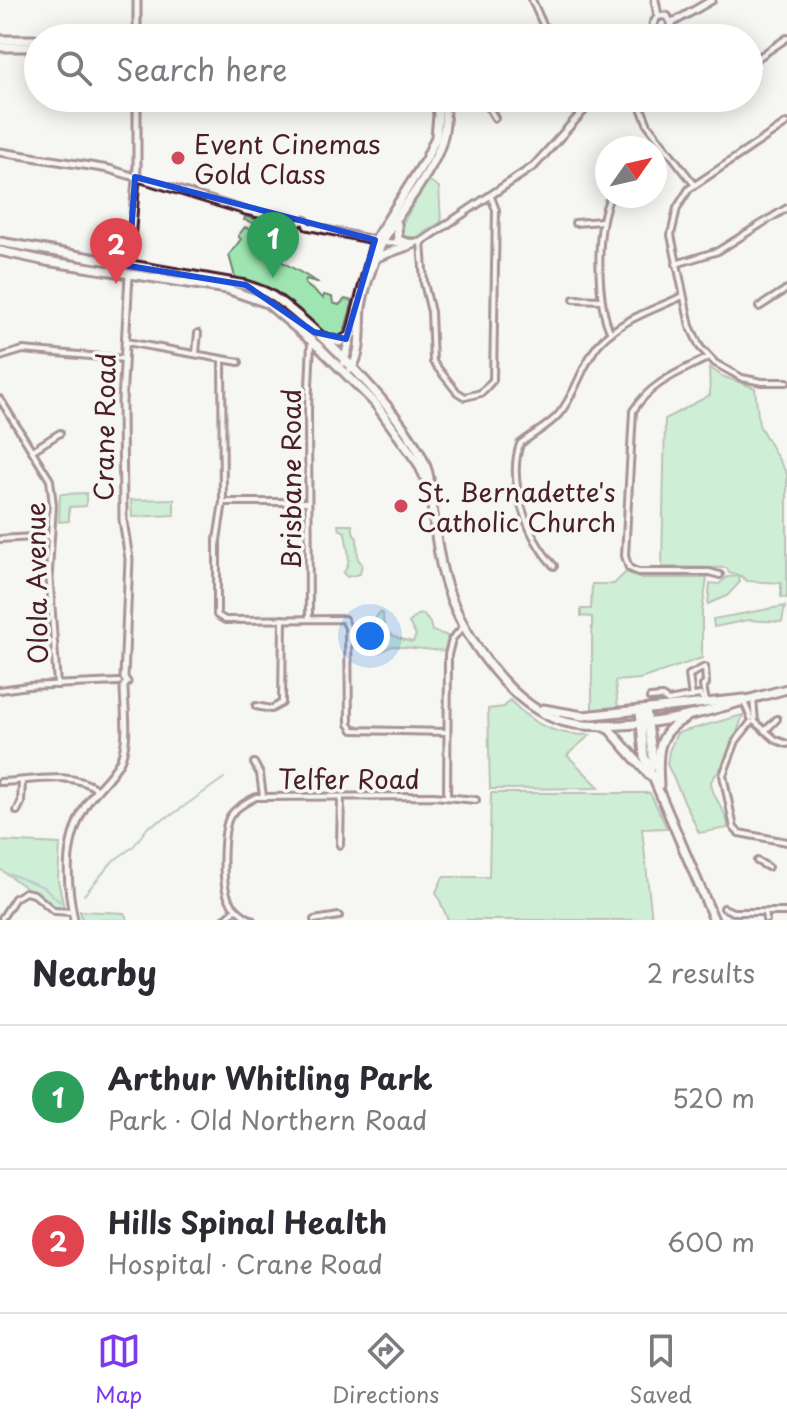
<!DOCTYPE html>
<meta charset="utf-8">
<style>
:root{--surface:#fff;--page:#f7f7f7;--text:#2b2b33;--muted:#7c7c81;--line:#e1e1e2;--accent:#7c3aed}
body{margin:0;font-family:"Playpen Sans",sans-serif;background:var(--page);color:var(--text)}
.compass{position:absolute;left:595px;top:136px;width:72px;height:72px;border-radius:50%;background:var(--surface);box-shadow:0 4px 20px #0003;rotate:56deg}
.you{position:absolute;left:370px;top:636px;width:28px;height:28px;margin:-20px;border:6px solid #fff;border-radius:50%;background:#1a73e8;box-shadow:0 0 0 12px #1a73e833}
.badge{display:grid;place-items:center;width:52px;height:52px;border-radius:50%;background:var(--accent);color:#fff;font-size:26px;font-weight:700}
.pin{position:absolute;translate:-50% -66px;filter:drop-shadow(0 2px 4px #0008)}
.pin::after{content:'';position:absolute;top:42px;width:28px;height:24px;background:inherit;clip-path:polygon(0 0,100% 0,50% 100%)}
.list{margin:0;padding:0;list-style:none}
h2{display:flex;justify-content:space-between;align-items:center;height:104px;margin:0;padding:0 32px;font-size:34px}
h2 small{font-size:26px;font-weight:400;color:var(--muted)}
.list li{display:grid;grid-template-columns:52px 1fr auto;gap:24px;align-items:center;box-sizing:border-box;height:144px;padding:0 32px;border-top:2px solid var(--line)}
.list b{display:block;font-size:30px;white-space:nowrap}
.list p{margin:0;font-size:26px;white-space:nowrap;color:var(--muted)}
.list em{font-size:26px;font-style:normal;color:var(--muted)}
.icon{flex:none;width:44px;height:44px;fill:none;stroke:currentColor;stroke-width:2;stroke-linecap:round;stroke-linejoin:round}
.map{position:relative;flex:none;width:787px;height:920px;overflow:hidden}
.search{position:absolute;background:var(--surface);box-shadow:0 4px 20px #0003;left:24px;right:24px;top:24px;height:88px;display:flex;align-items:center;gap:20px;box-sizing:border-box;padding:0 28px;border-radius:44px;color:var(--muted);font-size:30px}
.sheet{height:392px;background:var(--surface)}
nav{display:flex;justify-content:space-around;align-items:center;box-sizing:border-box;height:112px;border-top:2px solid var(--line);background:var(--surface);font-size:22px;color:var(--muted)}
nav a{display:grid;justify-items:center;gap:4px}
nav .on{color:var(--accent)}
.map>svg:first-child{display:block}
</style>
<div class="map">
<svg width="787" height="920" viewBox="0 0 787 920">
<rect width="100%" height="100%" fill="#f6f6f2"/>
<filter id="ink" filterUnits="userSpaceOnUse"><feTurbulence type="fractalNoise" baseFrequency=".0125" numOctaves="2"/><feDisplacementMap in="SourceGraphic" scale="16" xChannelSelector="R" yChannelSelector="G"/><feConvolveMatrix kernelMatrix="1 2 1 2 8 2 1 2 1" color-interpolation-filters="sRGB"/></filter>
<g filter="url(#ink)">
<g fill="#9ee5b2" stroke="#74826e" stroke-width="2">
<path d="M428,180L439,187L441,222L417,237H401V226Z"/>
<path d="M245,217L286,226L284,229L279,228V260L319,283L306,279L305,284L323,298L324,295L332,297L333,303L339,305L345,299L353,301L343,336L337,339L332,338L258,286L235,277L229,255L241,239L238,236L245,227L252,231L254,223L244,220Z"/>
<path d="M709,367L722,376L755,388L759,425L787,474V598L781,597V583L747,581L741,576L729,573L727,568L662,567L665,419L710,395Z"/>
<path d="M86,493V506L69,507V521L59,522L60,494Z"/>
<path d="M174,499V515L132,517L131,500Z"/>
<path d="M338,525H352L354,535L357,538L358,559L362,564L360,574L347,577L343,573C354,562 346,545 345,532L339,529Z"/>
<path d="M626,572L639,578H707L702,612V658L640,679L615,681L618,708L592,709V617L581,616V609H591L592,584H614Z"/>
<path d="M738,576L740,582L727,596L708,604L710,583L719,584L727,577Z"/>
<path d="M785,606L782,622L748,620L714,627L713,619Z"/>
<path d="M380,612L383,614C382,635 395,638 413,642L416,635L409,623L417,615L423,614L430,623L432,631L446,635L448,640L444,651L392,646L378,653L379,633L374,626H370Z"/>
<path d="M510,700C533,726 556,735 590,735L567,755L600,788L490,789L488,709L504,707Z"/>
<path d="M743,715L728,758L711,781C711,798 728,810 728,828L699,833L667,764L669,751L677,733Z"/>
<path d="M491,793H650L667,828L642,829L652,920H448L436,892L443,877H489Z"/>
<path d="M0,841L60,844L58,880L64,908L55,909L0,869Z"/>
<path d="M80,911L124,913L128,920H82Z"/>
</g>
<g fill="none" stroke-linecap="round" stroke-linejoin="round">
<g stroke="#73929e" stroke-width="2">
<path d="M10,874L44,887L60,902"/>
<path d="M84,895L113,861L133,847L148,827L173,814L224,778"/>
<path d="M83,919L84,920"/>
</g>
<path stroke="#d4cbca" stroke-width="5" stroke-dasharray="5 2.5" stroke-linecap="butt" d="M137,98L141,104"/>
<g stroke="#4a1f2b" stroke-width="10">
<g id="minor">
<path d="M532,0L549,38"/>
<path d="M749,64L787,38"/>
<path d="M489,98V108L495,118"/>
<path d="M576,98L582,111"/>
<path d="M637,98L648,125L694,184"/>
<path d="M787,123L689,189L677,208L671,235L690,326L700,347L715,363L742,378L762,382H787"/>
<path d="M611,196C595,222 596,306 611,333"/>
<path d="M575,223L602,221"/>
<path d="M421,242L424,283L431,312L433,362L457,392L465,397L481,393L493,380L496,210L491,197"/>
<path d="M676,264L718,251L787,208"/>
<path d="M574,299L601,300"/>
<path d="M759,307L787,289"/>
<path d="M126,342L239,362"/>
<path d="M196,353L198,333"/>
<path d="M0,357L23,350L124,359"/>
<path d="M709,357C680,372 651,382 633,411L625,556L629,568L638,572H709L720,575"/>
<path d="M222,359L223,502L217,540V615L225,620L344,619L348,628L349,724L353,730L446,732"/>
<path d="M0,399L50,480L53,505L49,571L57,685"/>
<path d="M33,450L60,433"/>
<path d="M223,502H308"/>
<path d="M0,539L51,536"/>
<path d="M554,566C527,537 507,482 520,444C532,434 548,427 559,414C576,394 581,366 598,345C619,320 655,309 683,296"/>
<path d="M309,619L308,409L311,342"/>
<path d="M0,690L28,686L119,682"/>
<path d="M692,697L689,675L705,667L706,684L703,686L706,702"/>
<path d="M650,698L662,697L668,701L700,695L702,698"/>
<path d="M753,698L755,722"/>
<path d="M744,702L751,718"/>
<path d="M256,706L271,709L282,703L283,619"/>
<path d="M751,722L736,741L723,775L734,828L739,833L787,842"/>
<path d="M755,722L776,740L787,744"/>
<path d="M765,731L777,719"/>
<path d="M254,763L260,774L263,796"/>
<path d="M0,782C31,781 72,770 98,790"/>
<path d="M447,797L448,655L452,639L465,625"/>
<path d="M17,811L21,803L22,781"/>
<path d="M340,845L341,797"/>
<path d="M757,861L768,867"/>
<path d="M724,908L733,912H787"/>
<path d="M765,912L766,920"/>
<path d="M2,918L15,898L25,892L34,894L54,911L72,912"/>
<path d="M224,920L236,909"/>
<path d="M252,920C242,915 234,909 229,899C221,884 222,830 230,816C236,807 248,801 256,797L434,796L476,800"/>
<path d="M314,920L339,916"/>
</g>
</g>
<g stroke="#4a1f2b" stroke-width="11">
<g id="tertiary">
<path d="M655,0L658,16"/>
<path d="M672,23L712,0"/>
<path d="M656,32L665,34L672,24L667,16H658"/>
<path d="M656,32L653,24L658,16"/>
<path d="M137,38V0"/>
<path d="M0,152L109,169L246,211L298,223"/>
<path d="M298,223L305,220L307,226"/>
<path d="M307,226L388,243L421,242L534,166L595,98"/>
<path d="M129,265L137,167V108L132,104L133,100"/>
<path d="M74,920C65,876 64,839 89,800C99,787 113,775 120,761C130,739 124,709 124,686L127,682L124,678L129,559L123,520L122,402L129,274"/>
</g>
</g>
<g stroke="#4a1f2b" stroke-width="13">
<g id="primary">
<path d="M0,40H38"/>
<path d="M0,47H38"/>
<path d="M397,224L398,240L408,243"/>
<path d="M0,242L246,285C254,288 262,290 269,294C307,316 436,442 429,486C434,516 436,547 444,577C458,628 503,697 553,718C578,729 618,726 644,723C693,718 740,701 787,689"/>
<path d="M0,251L46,261L227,289L267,303L321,349L375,403L418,463L429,486"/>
<path d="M377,257L413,244"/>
<path d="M323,337L339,342L351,335"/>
<path d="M344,362L375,240L426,159L436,137L438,115L436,98"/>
<path d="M351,369C363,351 359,329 361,308C363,292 374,258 382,243C405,196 457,155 443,98"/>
<path d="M543,709L583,716L744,699"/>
<path d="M646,711L654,766"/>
<path d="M640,712L644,756L714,920"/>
<path d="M601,725L610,730L650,776"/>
<path d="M659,785C657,756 656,732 686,718"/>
</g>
</g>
<use href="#minor" stroke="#f6f6f2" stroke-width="4"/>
<use href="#tertiary" stroke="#f6f6f2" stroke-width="5"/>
<use href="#primary" stroke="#f6f6f2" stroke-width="7"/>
</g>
</g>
<path d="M0 0H787V920H0ZM135,177L375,240L346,339L314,332L246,285L129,266Z" fill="#f6f6f2" fill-opacity=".55" fill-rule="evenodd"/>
<path fill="none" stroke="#1d4ed8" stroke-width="6" stroke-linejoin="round" d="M135,177L375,240L346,339L314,332L246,285L129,266Z"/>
<g fill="#d1495b" stroke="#f6f6f2" stroke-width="3">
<circle cx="178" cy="158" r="8"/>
<circle cx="401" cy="506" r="8"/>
</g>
<g text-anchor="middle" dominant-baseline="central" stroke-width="7" stroke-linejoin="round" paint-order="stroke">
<g font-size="26" fill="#4a1f2b" stroke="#f6f6f2" text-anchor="start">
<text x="194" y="143">Event Cinemas<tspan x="194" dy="30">Gold Class</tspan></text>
<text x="417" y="491">St. Bernadette's<tspan x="417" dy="30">Catholic Church</tspan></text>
</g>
<g font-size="26" fill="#4a1f2b" stroke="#f6f6f2">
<text transform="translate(104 427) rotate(-89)">Crane Road</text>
<text transform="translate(290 479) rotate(-90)">Brisbane Road</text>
<text transform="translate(36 583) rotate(-91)">Olola Avenue</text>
<text x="349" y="778">Telfer Road</text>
</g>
</g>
</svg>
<svg class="compass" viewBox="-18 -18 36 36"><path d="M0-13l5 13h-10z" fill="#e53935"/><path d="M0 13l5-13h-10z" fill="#7c7c81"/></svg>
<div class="you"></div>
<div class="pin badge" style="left:273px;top:278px;background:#2e9e5b">1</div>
<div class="pin badge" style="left:116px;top:284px;background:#e0444e">2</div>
<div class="search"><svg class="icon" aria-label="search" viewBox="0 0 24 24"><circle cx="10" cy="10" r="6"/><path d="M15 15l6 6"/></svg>Search here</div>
</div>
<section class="sheet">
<h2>Nearby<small>2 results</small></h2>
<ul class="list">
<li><span class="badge" style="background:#2e9e5b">1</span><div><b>Arthur Whitling Park</b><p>Park · Old Northern Road</p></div><em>520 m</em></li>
<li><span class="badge" style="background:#e0444e">2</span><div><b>Hills Spinal Health</b><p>Hospital · Crane Road</p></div><em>600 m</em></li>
</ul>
</section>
<nav>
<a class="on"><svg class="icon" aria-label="map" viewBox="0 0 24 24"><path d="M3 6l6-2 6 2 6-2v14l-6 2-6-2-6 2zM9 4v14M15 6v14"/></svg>Map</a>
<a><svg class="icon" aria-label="directions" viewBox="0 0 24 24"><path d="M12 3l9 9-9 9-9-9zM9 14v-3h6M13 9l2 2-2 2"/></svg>Directions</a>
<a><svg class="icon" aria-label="saved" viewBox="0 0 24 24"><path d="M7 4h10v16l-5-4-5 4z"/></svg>Saved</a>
</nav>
